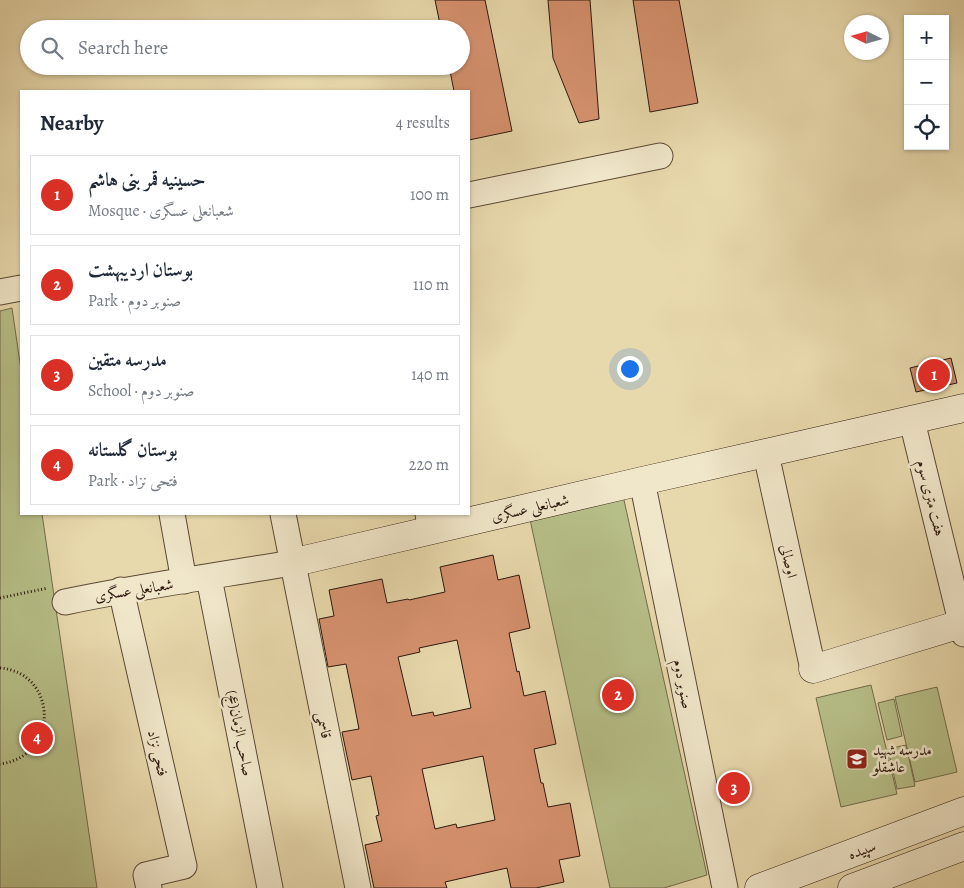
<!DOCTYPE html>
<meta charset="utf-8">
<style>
:root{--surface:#fff;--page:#f6f6f7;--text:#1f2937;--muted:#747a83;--line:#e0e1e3;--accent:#d93025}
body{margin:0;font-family:Alegreya,Amiri,serif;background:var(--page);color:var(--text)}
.controls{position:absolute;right:15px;top:15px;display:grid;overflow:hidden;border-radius:0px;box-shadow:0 1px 4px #0004}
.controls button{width:45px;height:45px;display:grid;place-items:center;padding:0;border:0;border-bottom:1px solid var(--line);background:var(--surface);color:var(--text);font:25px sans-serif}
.compass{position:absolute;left:844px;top:15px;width:45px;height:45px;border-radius:50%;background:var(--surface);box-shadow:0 1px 4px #0004;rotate:275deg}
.you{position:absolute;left:629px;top:368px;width:18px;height:18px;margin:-12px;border:4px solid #fff;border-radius:50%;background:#1a73e8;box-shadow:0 0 0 8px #1a73e833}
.badge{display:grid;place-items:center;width:32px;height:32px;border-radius:50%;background:var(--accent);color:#fff;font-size:16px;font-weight:700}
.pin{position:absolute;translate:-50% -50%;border:2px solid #fff;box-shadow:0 1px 5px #0006}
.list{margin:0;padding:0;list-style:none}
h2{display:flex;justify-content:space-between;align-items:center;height:65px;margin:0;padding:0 20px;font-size:21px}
h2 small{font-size:16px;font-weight:400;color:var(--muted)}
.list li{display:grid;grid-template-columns:32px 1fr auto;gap:15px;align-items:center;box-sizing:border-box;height:80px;margin:0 10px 10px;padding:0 10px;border:1px solid var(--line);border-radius:0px}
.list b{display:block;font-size:19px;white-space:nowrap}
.list p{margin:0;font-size:16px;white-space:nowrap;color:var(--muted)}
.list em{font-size:16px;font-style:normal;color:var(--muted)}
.icon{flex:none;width:28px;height:28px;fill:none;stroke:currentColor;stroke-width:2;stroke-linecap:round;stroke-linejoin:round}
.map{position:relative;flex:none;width:964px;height:888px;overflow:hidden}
.search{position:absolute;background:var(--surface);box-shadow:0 1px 4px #0004;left:20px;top:20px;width:450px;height:55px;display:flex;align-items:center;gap:12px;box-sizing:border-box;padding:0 18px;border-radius:28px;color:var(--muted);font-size:19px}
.panel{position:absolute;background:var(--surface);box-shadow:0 1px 4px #0004;left:20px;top:90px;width:450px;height:425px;border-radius:0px}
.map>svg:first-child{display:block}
</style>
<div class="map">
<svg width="964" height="888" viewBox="0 0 964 888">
<rect width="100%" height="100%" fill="#e8d9ac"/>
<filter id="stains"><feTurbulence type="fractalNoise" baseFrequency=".004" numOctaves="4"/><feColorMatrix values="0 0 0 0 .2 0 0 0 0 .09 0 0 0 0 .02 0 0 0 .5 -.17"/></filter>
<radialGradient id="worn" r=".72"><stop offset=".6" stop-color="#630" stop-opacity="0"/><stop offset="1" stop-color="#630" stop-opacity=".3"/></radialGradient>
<g fill="#b7bf88" stroke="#726b4b">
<path d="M12,308L21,370V514H42L97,888H0V311Z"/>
<path d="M622,491L707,875L664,888H610L529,515Z"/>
<path d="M871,685L897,794L841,807L816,698Z"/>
<path d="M937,687L957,772L915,782L895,697Z"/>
<path d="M894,699L902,736L887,740L878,703Z"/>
<path d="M906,745L915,786L897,789L888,749Z"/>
</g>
<g fill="#d7926f" stroke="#2c170e" fill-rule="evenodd">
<path d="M435,0H485L512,131L469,140V91H454L449,66H461V29H441Z"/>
<path d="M548,0H590L599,119L579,123L553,58Z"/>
<path d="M633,0H679L698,103L650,112Z"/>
<path d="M951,358L957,383L916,392L910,368Z"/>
<path d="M493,555L498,580L519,575L530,628L509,633L517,672L519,671L524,696L545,691L556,744L534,749L541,783H543L548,807L570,803L580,856L559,860L564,882L536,888H511L507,868L445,882L447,888H374L365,845L382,841L376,816L379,815L371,776L352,780L342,732L359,729L354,703L346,664L328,667L319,619L334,616L329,590L382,579L387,603L408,599L409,600L445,592L440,567ZM457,640L471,708L434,716L433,712L412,716L398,657L420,652L419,648ZM483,756L495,820L457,828L456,824L435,829L422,769Z"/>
</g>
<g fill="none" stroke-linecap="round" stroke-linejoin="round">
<g stroke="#5b4836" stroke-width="27">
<g id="street">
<path d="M469,195L660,156"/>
<path d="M0,292L21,288"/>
<path d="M912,421L964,634"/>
<path d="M766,454L813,669"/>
<path d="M642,481L725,888"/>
<path d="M172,514L184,581"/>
<path d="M283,514L358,888"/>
<path d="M428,514L431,531"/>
<path d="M209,578L270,888"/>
<path d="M121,590L184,866L146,875L149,888"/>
<path d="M65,602C140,586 216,576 291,563"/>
</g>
</g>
<g stroke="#2c170e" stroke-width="29">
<g id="secondary">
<path d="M291,563L642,481L964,408"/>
<path d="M813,669L964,623"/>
<path d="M759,888L964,811"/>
<path d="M852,888L964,846"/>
</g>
</g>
<g stroke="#2c170e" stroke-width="3" stroke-dasharray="1 2.5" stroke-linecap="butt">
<path d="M0,598L48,588"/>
<path d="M0,668C57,672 61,756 0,764"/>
</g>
<use href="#street" stroke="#f0e6c9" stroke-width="25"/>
<use href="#secondary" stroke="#f0e6c9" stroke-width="28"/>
</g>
<defs>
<g id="school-square" transform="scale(1.125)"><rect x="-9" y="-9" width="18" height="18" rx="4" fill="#8f2418" stroke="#f0e6c9"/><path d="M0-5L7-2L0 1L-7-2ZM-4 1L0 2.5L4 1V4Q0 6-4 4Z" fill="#fff"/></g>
</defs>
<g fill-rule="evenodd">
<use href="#school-square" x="857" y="759"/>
</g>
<g text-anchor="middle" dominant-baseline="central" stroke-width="5" stroke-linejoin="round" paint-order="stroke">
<g font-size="15" fill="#2c170e" stroke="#f0e6c9">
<text transform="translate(931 498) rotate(76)">هفت متری سوم</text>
<text transform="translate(530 508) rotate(-13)">شعبانعلی عسگری</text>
<text transform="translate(789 561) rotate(78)">اوصالی</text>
<text transform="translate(134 590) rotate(-9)">شعبانعلی عسگری</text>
<text transform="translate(683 684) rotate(79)">صنوبر دوم</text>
<text transform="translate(324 725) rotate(78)">قاسمی</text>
<text transform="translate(240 733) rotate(79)">صاحب الزمان(عج)</text>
<text transform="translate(158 753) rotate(77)">فتحی نزاد</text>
<text transform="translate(862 850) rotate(-20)">سپیده</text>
</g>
<g font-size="15" fill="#2c170e" stroke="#f0e6c9" text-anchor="start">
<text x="873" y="750">مدرسه شهید<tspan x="873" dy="17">عاشقلو</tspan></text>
</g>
</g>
<rect width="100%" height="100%" filter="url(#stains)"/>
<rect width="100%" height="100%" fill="url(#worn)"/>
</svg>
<div class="controls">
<button>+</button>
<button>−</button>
<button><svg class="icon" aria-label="locate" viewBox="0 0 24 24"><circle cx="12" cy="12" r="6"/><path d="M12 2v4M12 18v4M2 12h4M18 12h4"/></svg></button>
</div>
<svg class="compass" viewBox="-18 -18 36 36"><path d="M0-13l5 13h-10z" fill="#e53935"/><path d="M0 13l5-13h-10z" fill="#747a83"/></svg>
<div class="you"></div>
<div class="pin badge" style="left:934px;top:375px">1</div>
<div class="pin badge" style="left:618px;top:695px">2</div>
<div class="pin badge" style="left:734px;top:788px">3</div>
<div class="pin badge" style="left:37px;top:738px">4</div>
<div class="search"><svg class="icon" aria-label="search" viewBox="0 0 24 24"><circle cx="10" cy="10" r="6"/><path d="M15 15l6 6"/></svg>Search here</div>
<section class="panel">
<h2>Nearby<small>4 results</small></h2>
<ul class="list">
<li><span class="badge">1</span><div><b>حسینیه قمر بنی هاشم</b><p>Mosque · شعبانعلی عسگری</p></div><em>100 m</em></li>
<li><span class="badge">2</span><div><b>بوستان اردیبهشت</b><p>Park · صنوبر دوم</p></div><em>110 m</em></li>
<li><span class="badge">3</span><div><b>مدرسه متقین</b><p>School · صنوبر دوم</p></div><em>140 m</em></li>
<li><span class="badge">4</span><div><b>بوستان گلستانه</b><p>Park · فتحی نزاد</p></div><em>220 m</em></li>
</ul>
</section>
</div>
